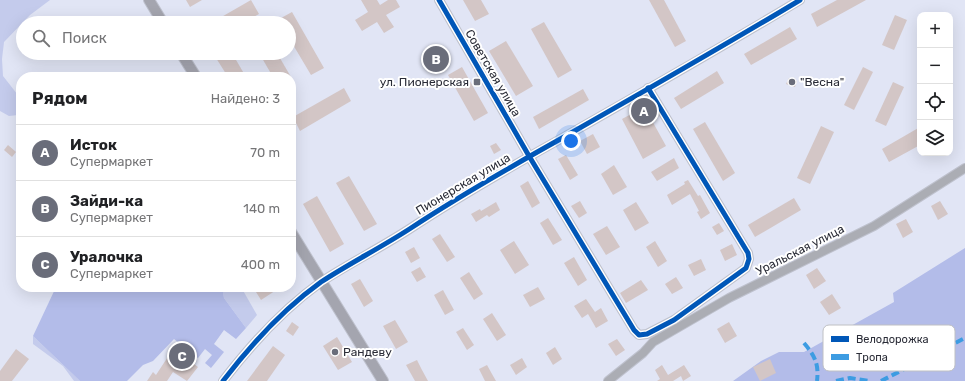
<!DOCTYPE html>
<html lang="ru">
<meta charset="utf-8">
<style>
:root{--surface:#fff;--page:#f2f2f2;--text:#202124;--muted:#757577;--line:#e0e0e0;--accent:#6a6d7a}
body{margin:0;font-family:Rubik,sans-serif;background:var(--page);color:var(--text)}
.controls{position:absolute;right:12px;top:12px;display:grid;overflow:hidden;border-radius:8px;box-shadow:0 4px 16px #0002}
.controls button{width:36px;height:36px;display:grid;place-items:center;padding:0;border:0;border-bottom:1px solid var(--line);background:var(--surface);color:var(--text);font:20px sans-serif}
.you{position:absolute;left:571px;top:141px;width:14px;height:14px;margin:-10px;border:3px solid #fff;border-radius:50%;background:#1a73e8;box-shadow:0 0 0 6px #1a73e833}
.badge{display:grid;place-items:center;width:26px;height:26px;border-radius:50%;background:var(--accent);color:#fff;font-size:13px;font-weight:700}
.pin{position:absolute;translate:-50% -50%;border:2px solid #fff;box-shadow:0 1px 4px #0006}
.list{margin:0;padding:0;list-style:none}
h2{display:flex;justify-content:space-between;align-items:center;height:52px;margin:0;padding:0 16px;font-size:17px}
h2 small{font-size:13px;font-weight:400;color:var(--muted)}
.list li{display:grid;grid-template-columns:26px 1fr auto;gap:12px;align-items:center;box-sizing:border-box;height:56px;padding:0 16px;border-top:1px solid var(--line)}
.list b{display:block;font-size:15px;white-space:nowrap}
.list p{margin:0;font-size:13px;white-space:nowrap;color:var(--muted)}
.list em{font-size:13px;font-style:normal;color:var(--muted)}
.icon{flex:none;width:22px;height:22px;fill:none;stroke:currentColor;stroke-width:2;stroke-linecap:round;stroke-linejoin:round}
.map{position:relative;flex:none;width:965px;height:381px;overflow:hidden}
.search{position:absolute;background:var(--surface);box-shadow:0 4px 16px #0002;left:16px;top:16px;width:280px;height:44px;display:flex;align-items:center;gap:10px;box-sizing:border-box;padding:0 14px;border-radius:22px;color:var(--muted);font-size:15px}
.panel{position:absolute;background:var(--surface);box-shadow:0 4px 16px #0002;left:16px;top:72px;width:280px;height:220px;border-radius:16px}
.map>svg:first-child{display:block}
</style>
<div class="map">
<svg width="965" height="381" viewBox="0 0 965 381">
<rect width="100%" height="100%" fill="#e1e5f5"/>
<g fill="#c4cbec">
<path d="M0,0H50L30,15L4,42L2,59L3,76L21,99V106L18,115L9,116L0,111Z"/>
<path d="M222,287H241L257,315L246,328L224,298Z"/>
<path d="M33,336L80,381H74L63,366L33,344Z"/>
</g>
<g fill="#b3bce9">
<path d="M965,248V381H733L761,361L779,352H804L894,302L893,293Z"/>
<path d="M56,287H222L224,298L246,328L236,339L224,330L214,344L224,352L211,368L205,363L212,355L205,349L198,358L174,339L153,361L143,365L127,381H80L33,336Z"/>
</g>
<g fill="#d3c6c6">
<path d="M186,0H202L190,7Z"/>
<path d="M251,0L259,14L243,23H211Z"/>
<path d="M361,0H377L380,5L388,0H396L400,7L386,15L394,27L384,33L377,22L362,31L355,20L368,12Z"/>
<path d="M463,0H481L489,14L475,21Z"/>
<path d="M649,0H664L686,41L675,47Z"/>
<path d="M837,0H866L817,27L811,14Z"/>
<path d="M292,12L324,68L311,75L289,38V23H272Z"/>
<path d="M895,15L907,20L894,50L882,45Z"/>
<path d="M544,22L572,70L558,78L531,29Z"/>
<path d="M790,27L797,39L751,65L744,54Z"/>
<path d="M506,41L533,86L516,96L489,51Z"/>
<path d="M224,53H232L246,77H228L216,58Z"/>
<path d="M259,53H277L291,77H273Z"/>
<path d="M462,67L488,113L474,121L448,75Z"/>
<path d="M863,67L873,72L854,110L844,105Z"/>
<path d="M717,71L724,83L681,109L674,98Z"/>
<path d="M789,78L797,81L795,87L786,84Z"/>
<path d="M893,82L904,87L886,126L875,121Z"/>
<path d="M344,88L351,101L300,131L293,117Z"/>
<path d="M583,89L589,100L539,129L533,117Z"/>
<path d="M646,106L652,116L650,117L666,146L643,159L622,119Z"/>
<path d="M705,122L735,173L723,181L693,129Z"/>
<path d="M821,126L834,132L810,184L797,178Z"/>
<path d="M920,127V145L889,162L882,149Z"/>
<path d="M593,134L600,147L587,154L580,141Z"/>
<path d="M496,143L501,150L494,154L490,146Z"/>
<path d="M8,145L16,152L12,157L4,150Z"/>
<path d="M566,155L578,175L570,180L558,159Z"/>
<path d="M674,158L679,168L657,181L651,172Z"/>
<path d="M614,165L627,187L613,195L601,174Z"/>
<path d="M349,176L377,224L364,231L336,183Z"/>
<path d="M688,180L698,196L700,195L710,213L701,219L697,212L699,211L690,194L672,205L667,195L685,184L684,182Z"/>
<path d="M528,181L540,203L532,208L520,186Z"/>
<path d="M317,196L344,244L330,252L303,204Z"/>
<path d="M794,198L801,210L755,237L748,225Z"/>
<path d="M580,201L587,213L579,218L571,206Z"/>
<path d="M940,201L948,214L938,220L931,206Z"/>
<path d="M496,202L500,210L489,217L487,215L476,222L471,214L480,209L481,211Z"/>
<path d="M636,202L649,223L635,231L623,210Z"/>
<path d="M548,218L562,240L553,245L540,223Z"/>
<path d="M906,219L913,232L903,238L896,224Z"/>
<path d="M719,223L724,231L717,235L712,227Z"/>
<path d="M607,226L620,247L606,255L593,234Z"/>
<path d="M440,234L455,257L447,262L432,239Z"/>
<path d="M514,241L529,265L515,274L500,250Z"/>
<path d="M655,241L667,261L658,267L646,247Z"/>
<path d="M732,244L737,255L725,261L720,250Z"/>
<path d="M414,247L420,258L411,263L405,252Z"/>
<path d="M574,257L587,280L578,286L564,263Z"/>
<path d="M701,259L706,270L694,276L688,265Z"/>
<path d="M420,267L426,277L417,282L411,272Z"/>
<path d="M817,268L826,281L814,289L806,275Z"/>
<path d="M469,272L483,294L474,300L460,278Z"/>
<path d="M676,277L683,288L672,294L665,284Z"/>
<path d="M360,279L373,301L364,307L351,284Z"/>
<path d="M641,280L648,290L626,303L620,293Z"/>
<path d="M253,287H281L261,300Z"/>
<path d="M538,287L545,299L530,307L523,295Z"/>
<path d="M443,290L454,310L445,315L434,295Z"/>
<path d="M832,294L841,308L829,315L820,302Z"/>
<path d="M586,299L595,312L601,308L608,321L596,328L588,314L582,318L574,306Z"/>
<path d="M492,313L506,335L497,341L483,319Z"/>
<path d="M395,320L408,342L396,349L383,326Z"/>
<path d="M292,322L299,327L293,336L286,331Z"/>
<path d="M729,322L737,336L725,343L717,329Z"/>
<path d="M463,328L474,345L467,350L456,332Z"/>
<path d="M337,337L352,362L338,370L323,346Z"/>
<path d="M617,339L625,350L616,356L608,344Z"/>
<path d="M175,346L185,353L183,356L198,367L187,381L173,372L167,381H147L153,372L156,375Z"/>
<path d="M273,346L285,355L267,381H247Z"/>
<path d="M555,347L562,359L553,365L546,353Z"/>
<path d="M16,349L29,359L12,381H0V371Z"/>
<path d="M522,358L527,367L516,375L510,365Z"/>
<path d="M770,359L776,373L760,381L753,367Z"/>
<path d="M417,360L422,370L428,381H415L406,365Z"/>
<path d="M487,365L492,374L496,381H485L479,369Z"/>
<path d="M662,365L668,375L684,365L691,376L683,381L681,376L673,381H657L660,379L655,370Z"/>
</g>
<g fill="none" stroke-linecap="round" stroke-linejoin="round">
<g stroke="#bec1cd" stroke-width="10">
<g id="minor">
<path d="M439,0L529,156L634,330L639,335L647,334L674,320L746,268L749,259L748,253L648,88"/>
<path d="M223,381C252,343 282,310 321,282C350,263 382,247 411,228C461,195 512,166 564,137C643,92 722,47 800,0"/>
<path d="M608,381L643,353L653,342L729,298L874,226L965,168"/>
</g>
</g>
<g stroke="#bec1cd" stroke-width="12">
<g id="major">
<path d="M149,0L163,23"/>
<path d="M181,53L196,77"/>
<path d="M291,232L383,381"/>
</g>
</g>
<use href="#minor" stroke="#abadb4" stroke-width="8"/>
<use href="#major" stroke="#a4a5af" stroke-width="10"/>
<g stroke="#3d9ce2" stroke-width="4" stroke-dasharray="8 4" stroke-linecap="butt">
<path d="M804,343C815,356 819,364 817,381"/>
<path d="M836,381L850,378L869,381"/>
<path d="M881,381L965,338"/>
</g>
<g stroke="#fff" stroke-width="8">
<g id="cycleway">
<path d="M439,0L529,156L634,330L639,335L647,334L674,320L746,268L749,259L748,253L648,88"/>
<path d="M223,381C252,343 282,310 321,282C350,263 382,247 411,228C461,195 512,166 564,137C643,92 722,47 800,0"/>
</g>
</g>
<use href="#cycleway" stroke="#0057b8" stroke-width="5"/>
</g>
<g fill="#6a6d7a" stroke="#fff" stroke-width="1.5">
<rect x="473" y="78" width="8" height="8" rx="2"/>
<circle cx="792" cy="82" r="4"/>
<circle cx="335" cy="352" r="4"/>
</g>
<g text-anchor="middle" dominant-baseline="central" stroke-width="4" stroke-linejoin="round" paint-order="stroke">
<g font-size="12" fill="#2a2c37" stroke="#fff">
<text transform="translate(493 73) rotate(60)">Советская улица</text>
<text transform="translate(463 184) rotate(-31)">Пионерская улица</text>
<text transform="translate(800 250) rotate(-27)">Уральская улица</text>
</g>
<g font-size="12" fill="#2a2c37" stroke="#fff" text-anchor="start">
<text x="469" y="82" text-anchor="end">ул. Пионерская</text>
<text x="800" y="82">"Весна"</text>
<text x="343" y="352">Рандеву</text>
</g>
</g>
<rect x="823" y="325" width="132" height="46" rx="6" fill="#fff" stroke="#bfc0c3" stroke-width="1"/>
<rect x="831" y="336" width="18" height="6" fill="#0057b8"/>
<rect x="831" y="354" width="18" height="6" fill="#3d9ce2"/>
<g font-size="11" fill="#2a2c37">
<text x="856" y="343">Велодорожка</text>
<text x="856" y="361">Тропа</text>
</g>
</svg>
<div class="controls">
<button>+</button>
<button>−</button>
<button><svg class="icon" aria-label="locate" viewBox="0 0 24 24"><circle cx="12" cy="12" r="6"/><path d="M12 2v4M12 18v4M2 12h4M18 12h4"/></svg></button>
<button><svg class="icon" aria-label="layers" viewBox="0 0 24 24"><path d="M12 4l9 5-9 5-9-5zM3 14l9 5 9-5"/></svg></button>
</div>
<div class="you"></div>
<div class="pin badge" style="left:644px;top:111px">A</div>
<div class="pin badge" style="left:436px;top:59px">B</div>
<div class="pin badge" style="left:182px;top:356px">C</div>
<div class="search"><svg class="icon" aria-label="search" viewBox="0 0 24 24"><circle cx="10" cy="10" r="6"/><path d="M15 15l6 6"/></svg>Поиск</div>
<section class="panel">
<h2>Рядом<small>Найдено: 3</small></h2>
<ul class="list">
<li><span class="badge">A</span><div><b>Исток</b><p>Супермаркет</p></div><em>70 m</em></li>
<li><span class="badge">B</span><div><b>Зайди-ка</b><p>Супермаркет</p></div><em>140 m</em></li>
<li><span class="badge">C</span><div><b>Уралочка</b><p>Супермаркет</p></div><em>400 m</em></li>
</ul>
</section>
</div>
